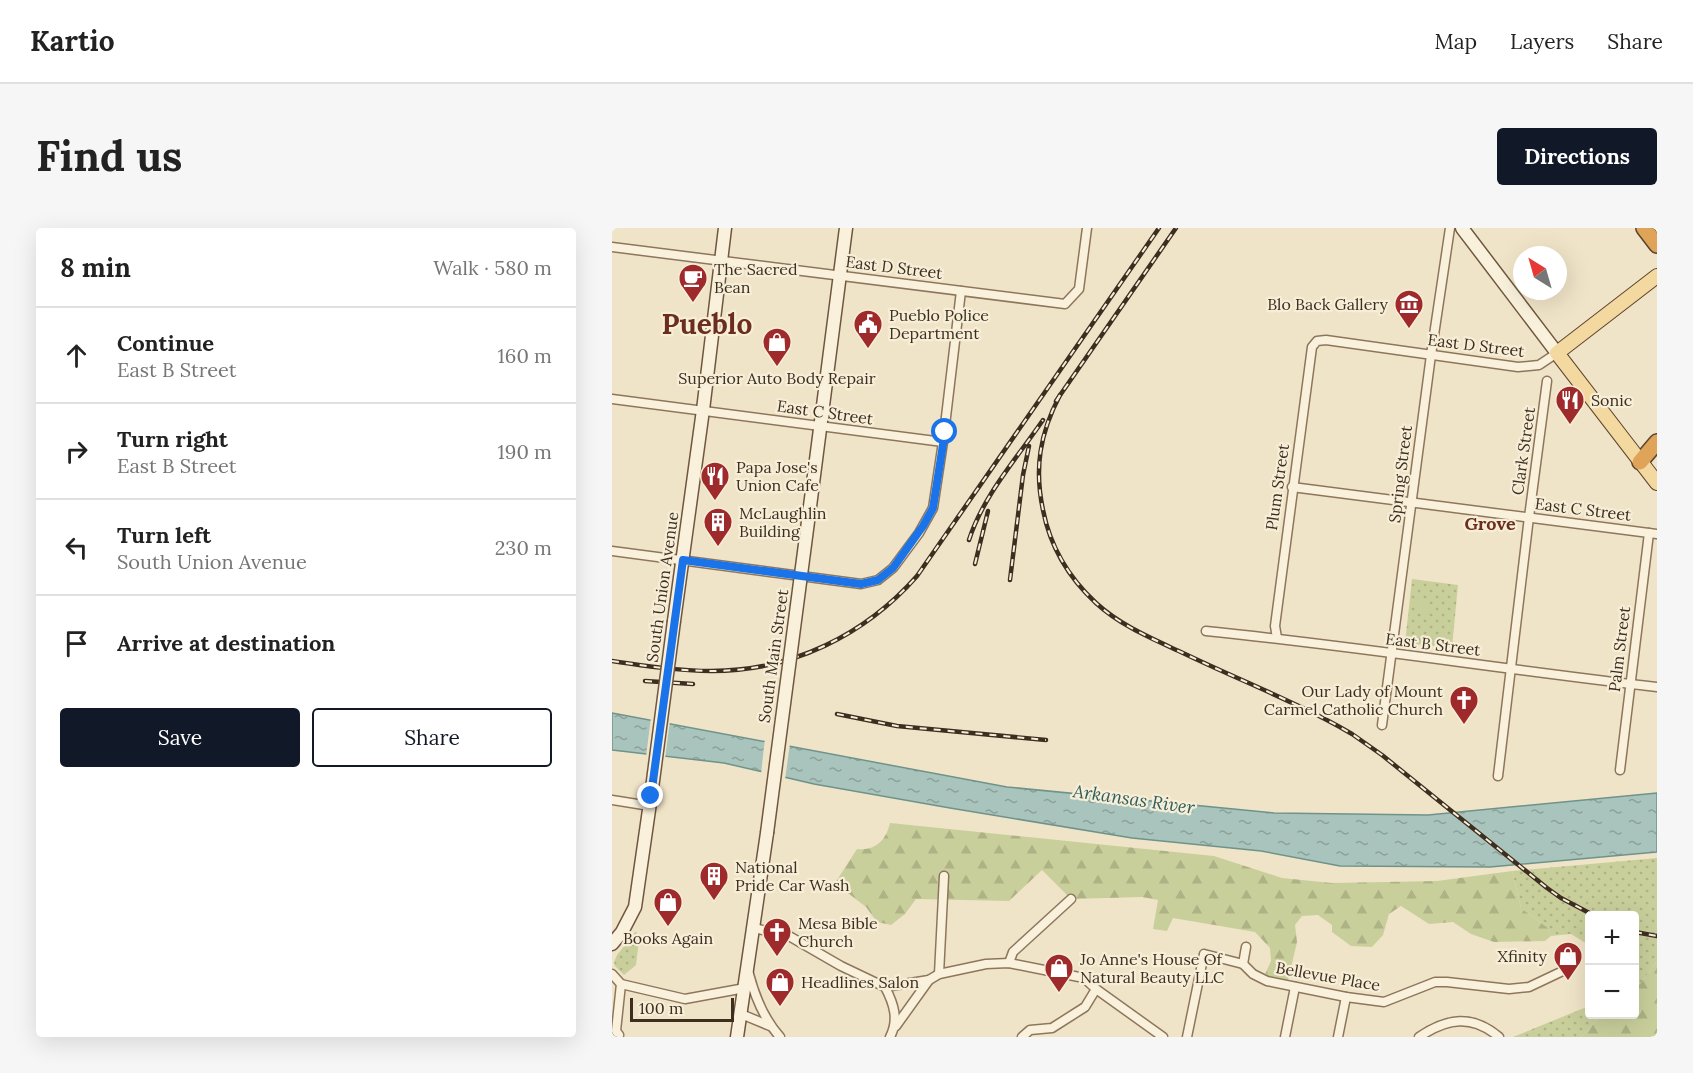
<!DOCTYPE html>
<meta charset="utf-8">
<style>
:root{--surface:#fff;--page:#f6f6f6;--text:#222;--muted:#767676;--line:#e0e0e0;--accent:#111827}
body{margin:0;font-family:Lora,serif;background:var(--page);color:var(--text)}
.controls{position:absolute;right:18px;bottom:18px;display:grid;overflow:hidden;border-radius:6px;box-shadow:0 6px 24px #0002}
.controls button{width:54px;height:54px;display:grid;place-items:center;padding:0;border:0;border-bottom:2px solid var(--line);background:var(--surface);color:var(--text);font:30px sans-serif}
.compass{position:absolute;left:901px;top:18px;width:54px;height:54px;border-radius:50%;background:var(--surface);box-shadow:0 6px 24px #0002;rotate:323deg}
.scale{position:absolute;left:18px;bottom:15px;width:104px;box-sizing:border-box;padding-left:6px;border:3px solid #3d2e20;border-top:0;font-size:16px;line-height:21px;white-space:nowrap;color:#3d2e20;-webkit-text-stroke:4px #f7eed8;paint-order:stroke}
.stop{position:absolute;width:18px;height:18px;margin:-14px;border:4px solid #1a73e8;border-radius:50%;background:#fff}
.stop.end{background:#1a73e8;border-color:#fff;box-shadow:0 2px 6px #0008}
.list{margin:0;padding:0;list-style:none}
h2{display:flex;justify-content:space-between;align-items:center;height:78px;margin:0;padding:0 24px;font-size:26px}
h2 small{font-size:20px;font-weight:400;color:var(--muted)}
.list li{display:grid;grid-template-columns:39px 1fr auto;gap:18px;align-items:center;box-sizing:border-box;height:96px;padding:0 24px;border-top:2px solid var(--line)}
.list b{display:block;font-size:22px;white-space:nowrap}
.list p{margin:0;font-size:20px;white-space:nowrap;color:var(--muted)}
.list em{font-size:20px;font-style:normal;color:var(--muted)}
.actions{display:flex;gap:12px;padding:18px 24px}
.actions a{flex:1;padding:14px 0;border:2px solid var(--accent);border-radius:6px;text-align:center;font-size:21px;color:var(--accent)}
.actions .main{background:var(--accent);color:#fff}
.icon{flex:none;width:33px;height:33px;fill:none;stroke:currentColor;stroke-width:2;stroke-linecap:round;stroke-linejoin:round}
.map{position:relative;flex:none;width:1045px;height:809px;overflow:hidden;border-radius:6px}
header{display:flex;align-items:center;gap:36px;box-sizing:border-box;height:84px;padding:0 30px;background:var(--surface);border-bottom:2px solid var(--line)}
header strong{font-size:28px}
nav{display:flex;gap:33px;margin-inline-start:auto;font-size:21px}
.intro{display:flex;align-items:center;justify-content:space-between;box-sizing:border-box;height:144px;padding:0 36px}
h1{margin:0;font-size:42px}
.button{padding:15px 27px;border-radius:6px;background:var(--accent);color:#fff;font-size:21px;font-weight:700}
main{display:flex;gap:36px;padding:0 36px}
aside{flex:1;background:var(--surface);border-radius:6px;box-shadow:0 6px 24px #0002}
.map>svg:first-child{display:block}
</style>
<header>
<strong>Kartio</strong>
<nav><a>Map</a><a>Layers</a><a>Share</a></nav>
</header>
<div class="intro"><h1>Find us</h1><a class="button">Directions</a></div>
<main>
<aside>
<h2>8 min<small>Walk · 580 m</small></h2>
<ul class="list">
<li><svg class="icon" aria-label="ahead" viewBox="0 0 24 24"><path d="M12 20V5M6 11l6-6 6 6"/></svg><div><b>Continue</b><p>East B Street</p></div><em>160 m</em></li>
<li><svg class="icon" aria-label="right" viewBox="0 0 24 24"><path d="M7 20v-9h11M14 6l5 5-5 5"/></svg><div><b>Turn right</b><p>East B Street</p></div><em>190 m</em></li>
<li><svg class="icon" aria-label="left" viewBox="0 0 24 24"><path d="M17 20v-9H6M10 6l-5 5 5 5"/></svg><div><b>Turn left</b><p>South Union Avenue</p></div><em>230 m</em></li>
<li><svg class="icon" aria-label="arrive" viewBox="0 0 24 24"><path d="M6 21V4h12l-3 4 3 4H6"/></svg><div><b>Arrive at destination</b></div></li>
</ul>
<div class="actions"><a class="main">Save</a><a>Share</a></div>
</aside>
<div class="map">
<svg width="1045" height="809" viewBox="0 0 1045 809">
<defs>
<pattern id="grass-dots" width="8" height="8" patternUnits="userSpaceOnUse" patternTransform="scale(1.5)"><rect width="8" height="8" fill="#c9cf9b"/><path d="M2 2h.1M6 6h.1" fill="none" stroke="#aeb285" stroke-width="1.8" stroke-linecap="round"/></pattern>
<pattern id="forest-firs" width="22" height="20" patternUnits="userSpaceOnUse" patternTransform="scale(1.5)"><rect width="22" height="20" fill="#c9cf9b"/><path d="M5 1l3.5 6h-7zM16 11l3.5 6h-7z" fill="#aeb285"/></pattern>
<pattern id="water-ripples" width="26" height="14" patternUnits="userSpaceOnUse" patternTransform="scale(1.5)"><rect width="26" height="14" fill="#a9c4bc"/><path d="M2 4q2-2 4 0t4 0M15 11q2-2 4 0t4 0" fill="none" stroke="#8ba098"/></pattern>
</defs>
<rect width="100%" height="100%" fill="#f0e4c8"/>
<g fill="url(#grass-dots)">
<path d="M800,351L846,357L840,420L793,415Z"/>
<path d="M1045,630V733L1029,755L1023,757V688H978L977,717L959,706L939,708L936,700L909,680L900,643Z"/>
<path d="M24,703L27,712L24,737L12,747L3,738L2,734L5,727Z"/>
<path d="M977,778L978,786L986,787V791L969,809H901Z"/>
</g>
<g fill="url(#forest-firs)">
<path d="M278,595L602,628L670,650L720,655L825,653L900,643L909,680L936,700L939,708L933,713L882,714L859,706L841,694L817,696L789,678L777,686L771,707L760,719L739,718L720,704V697L706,687L690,688L683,697L685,714L675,757L651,751L659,733L658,720L643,704L561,690L555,703L541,701L546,672L530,669L459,671L430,642L397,673L304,671L293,686L279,697L265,694L254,679L223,655L245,621C264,623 274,612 278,595Z"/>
<path d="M1045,733V807L1038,809H969L986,791V787L1023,786V757L1029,755Z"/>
</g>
<path fill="#c9cf9b" d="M806,370L818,372L817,386L803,384Z"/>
<path fill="url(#water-ripples)" stroke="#6f938a" stroke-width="1.5" d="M0,485L395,559L662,585L816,587L1045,565V624L878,639L728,638L649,623L520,610L338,580L202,556L112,535L0,522Z"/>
<g fill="#f0e4c8">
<path d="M39,489L58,492L53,531L34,529Z"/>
<path d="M153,510L178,515L173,552L149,546Z"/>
</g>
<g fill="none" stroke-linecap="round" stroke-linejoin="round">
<g stroke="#8d765c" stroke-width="11">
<g id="street">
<path d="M0,19L453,76L467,61L475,0"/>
<path d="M0,171L331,214"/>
<path d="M680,259L1045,306"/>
<path d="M0,323L249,356L266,352L281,340L307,305L321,280L331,214L349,63"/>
<path d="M594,403C745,418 895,442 1045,459"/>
<path d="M665,410L663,398L700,119L705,113L714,112L906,139L927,137L945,125"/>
<path d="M770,497L819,127L838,0"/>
<path d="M1008,542L1037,305"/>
<path d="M886,548L917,289L935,153"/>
<path d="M0,572L38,578"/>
<path d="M142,700L177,708L229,738L273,759L317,752L327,746L374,736L397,735L472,750L484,761L551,809"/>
<path d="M397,735L401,724L459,671"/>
<path d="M631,736L634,719"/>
<path d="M0,746L9,756L73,771L133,760"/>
<path d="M137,746C143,769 152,791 168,809"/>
<path d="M327,746L332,648"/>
<path d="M273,759C282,776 287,792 278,809"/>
<path d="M129,786L158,798"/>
<path d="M284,798L317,752"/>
<path d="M7,807L4,803L9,756"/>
<path d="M410,809L418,802L440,800L473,779L484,761"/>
<path d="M575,809L592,726L631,736L641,746L655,753L734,769L772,774L823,754H835L897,761L917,759L955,741"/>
<path d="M673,809L683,759"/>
<path d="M726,809L734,769"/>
<path d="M807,809C835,790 860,786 887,809"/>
</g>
</g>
<g stroke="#6f573f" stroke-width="15">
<g id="secondary">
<path d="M850,0L945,125"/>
<path d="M197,286L234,0"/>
<path d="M62,393L91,182L113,0"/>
<path d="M0,716L10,704L23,679L39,568"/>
<path d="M125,809L155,605"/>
</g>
</g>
<g stroke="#5b4430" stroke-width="16">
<path id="primary" d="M1045,48L945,125L1045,255"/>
</g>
<g stroke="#5b4430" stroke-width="18">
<g id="highway">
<path d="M1032,0L1045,17"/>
<path d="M1028,234L1045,214"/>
</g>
</g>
<use href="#street" stroke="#faf1dc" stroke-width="8"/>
<use href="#secondary" stroke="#faf1dc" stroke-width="12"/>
<use href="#primary" stroke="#f3d9a0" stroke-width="14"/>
<use href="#highway" stroke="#e0a458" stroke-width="15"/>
<g stroke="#3d2e20" stroke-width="4.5">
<g id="rail">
<path d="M448,167C428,205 422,240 431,282C438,318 457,350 484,375C509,398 541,411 571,425C627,452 687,475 740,506L770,527L935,660L949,670L983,688"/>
<path d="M444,173L564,0"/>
<path d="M357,312C371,268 405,230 431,192"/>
<path d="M363,336L376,283"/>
<path d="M398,352L411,247L417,218"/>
<path d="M0,433C33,438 67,443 100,443C180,443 253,407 305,348L547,0"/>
<path d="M33,453L81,456"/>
<path d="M225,486L285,498L434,512"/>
<path d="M1023,704L1045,708"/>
</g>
</g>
<use href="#rail" stroke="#f7eed8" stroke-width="2" stroke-dasharray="7" stroke-linecap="butt"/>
<g stroke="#6f573f" stroke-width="15" stroke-linecap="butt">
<g id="secondary-bridge">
<path d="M39,568L62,393"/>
<path d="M155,605L197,286"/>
</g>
</g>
<use href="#secondary-bridge" stroke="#faf1dc" stroke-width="12"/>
</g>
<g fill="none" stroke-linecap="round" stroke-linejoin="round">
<path stroke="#1a73e8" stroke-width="8" d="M39,568L71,332L249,356L266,352L281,340L311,298L321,280L333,204"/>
</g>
<defs>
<g id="cafe-pin" transform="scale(1.5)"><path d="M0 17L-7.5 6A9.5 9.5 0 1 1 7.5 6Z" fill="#9e2a2b" stroke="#f7eed8"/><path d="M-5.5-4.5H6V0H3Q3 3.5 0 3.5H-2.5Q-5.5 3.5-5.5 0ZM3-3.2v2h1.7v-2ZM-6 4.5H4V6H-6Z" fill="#fff"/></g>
<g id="museum-pin" transform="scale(1.5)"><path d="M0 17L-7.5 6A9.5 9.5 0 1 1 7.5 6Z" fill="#9e2a2b" stroke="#f7eed8"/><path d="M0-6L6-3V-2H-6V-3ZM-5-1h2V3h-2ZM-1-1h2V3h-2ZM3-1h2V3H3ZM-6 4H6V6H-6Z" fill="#fff"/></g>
<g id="civic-pin" transform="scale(1.5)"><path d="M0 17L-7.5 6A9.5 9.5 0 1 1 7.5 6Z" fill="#9e2a2b" stroke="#f7eed8"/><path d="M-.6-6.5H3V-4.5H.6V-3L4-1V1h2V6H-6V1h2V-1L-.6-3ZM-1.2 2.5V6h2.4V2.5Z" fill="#fff"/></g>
<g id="shop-pin" transform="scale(1.5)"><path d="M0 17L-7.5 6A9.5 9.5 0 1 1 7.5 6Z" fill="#9e2a2b" stroke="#f7eed8"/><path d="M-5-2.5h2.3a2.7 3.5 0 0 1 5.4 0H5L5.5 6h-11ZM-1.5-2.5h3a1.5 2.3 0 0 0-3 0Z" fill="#fff"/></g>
<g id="restaurant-pin" transform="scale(1.5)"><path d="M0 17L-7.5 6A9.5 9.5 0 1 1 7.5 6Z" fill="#9e2a2b" stroke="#f7eed8"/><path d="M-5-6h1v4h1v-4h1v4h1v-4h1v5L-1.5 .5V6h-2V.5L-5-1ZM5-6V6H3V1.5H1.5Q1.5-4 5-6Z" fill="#fff"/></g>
<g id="building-pin" transform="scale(1.5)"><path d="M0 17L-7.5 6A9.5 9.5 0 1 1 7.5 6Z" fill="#9e2a2b" stroke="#f7eed8"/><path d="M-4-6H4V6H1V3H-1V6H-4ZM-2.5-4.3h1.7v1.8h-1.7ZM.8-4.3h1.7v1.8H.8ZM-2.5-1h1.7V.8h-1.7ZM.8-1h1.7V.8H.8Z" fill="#fff"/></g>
<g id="church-pin" transform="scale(1.5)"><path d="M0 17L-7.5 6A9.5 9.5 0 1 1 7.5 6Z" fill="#9e2a2b" stroke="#f7eed8"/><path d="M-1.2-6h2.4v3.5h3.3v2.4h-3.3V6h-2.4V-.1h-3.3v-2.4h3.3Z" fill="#fff"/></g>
</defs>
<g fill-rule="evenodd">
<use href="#cafe-pin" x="81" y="50"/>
<use href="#museum-pin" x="797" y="76"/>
<use href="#civic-pin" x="256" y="96"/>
<use href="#shop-pin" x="165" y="114"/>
<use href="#restaurant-pin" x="958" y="172"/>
<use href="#restaurant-pin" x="103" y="248"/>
<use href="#building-pin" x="106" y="294"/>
<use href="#church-pin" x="852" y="472"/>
<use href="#building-pin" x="102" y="648"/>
<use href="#shop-pin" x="56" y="674"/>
<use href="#church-pin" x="165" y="704"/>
<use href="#shop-pin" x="956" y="728"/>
<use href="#shop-pin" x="447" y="740"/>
<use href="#shop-pin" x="168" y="754"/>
</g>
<g text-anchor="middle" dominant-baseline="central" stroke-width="4.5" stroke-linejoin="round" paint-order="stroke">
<g font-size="16" fill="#3d2e20" stroke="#f7eed8">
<text transform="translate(282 39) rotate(7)">East D Street</text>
<text transform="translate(864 117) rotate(7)">East D Street</text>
<text transform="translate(213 184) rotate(8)">East C Street</text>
<text transform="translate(911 223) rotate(-82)">Clark Street</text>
<text transform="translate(788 246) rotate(-83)">Spring Street</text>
<text transform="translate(665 259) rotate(-82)">Plum Street</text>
<text transform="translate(971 281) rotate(7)">East C Street</text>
<text transform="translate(50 359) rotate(-82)">South Union Avenue</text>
<text transform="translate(821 416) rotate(7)">East B Street</text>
<text transform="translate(1007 421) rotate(-83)">Palm Street</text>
<text transform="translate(161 428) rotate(-82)">South Main Street</text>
<text transform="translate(716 748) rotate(10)">Bellevue Place</text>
</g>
<g font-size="16" fill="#3d2e20" stroke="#f7eed8" text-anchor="start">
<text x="102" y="41">The Sacred<tspan x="102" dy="18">Bean</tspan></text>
<text x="776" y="76" text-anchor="end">Blo Back Gallery</text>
<text x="277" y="87">Pueblo Police<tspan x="277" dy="18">Department</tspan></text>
<text x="165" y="150" text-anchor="middle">Superior Auto Body Repair</text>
<text x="979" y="172">Sonic</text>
<text x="124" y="239">Papa Jose's<tspan x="124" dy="18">Union Cafe</tspan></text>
<text x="127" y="285">McLaughlin<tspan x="127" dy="18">Building</tspan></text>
<text x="831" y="463" text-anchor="end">Our Lady of Mount<tspan x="831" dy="18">Carmel Catholic Church</tspan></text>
<text x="123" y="639">National<tspan x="123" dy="18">Pride Car Wash</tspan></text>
<text x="186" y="695">Mesa Bible<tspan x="186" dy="18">Church</tspan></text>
<text x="56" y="710" text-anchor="middle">Books Again</text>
<text x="935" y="728" text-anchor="end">Xfinity</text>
<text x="468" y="731">Jo Anne's House Of<tspan x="468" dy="18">Natural Beauty LLC</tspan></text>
<text x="189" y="754">Headlines Salon</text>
</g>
<g font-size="18" font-weight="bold" fill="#6b2e1e" stroke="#f7eed8">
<text x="878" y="295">Grove</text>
</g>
<g font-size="18" font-style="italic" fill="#2f5d5a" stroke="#f7eed8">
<text transform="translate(522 571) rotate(8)">Arkansas River</text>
</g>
<g font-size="28" font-weight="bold" fill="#6b2e1e" stroke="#f7eed8">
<text x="95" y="96">Pueblo</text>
</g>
</g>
</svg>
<div class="controls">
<button>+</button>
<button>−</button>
</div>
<svg class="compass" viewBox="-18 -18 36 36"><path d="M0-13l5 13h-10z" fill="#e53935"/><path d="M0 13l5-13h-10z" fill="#767676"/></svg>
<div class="scale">100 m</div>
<div class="stop" style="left:333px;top:204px"></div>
<div class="stop end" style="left:39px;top:568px"></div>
</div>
</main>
